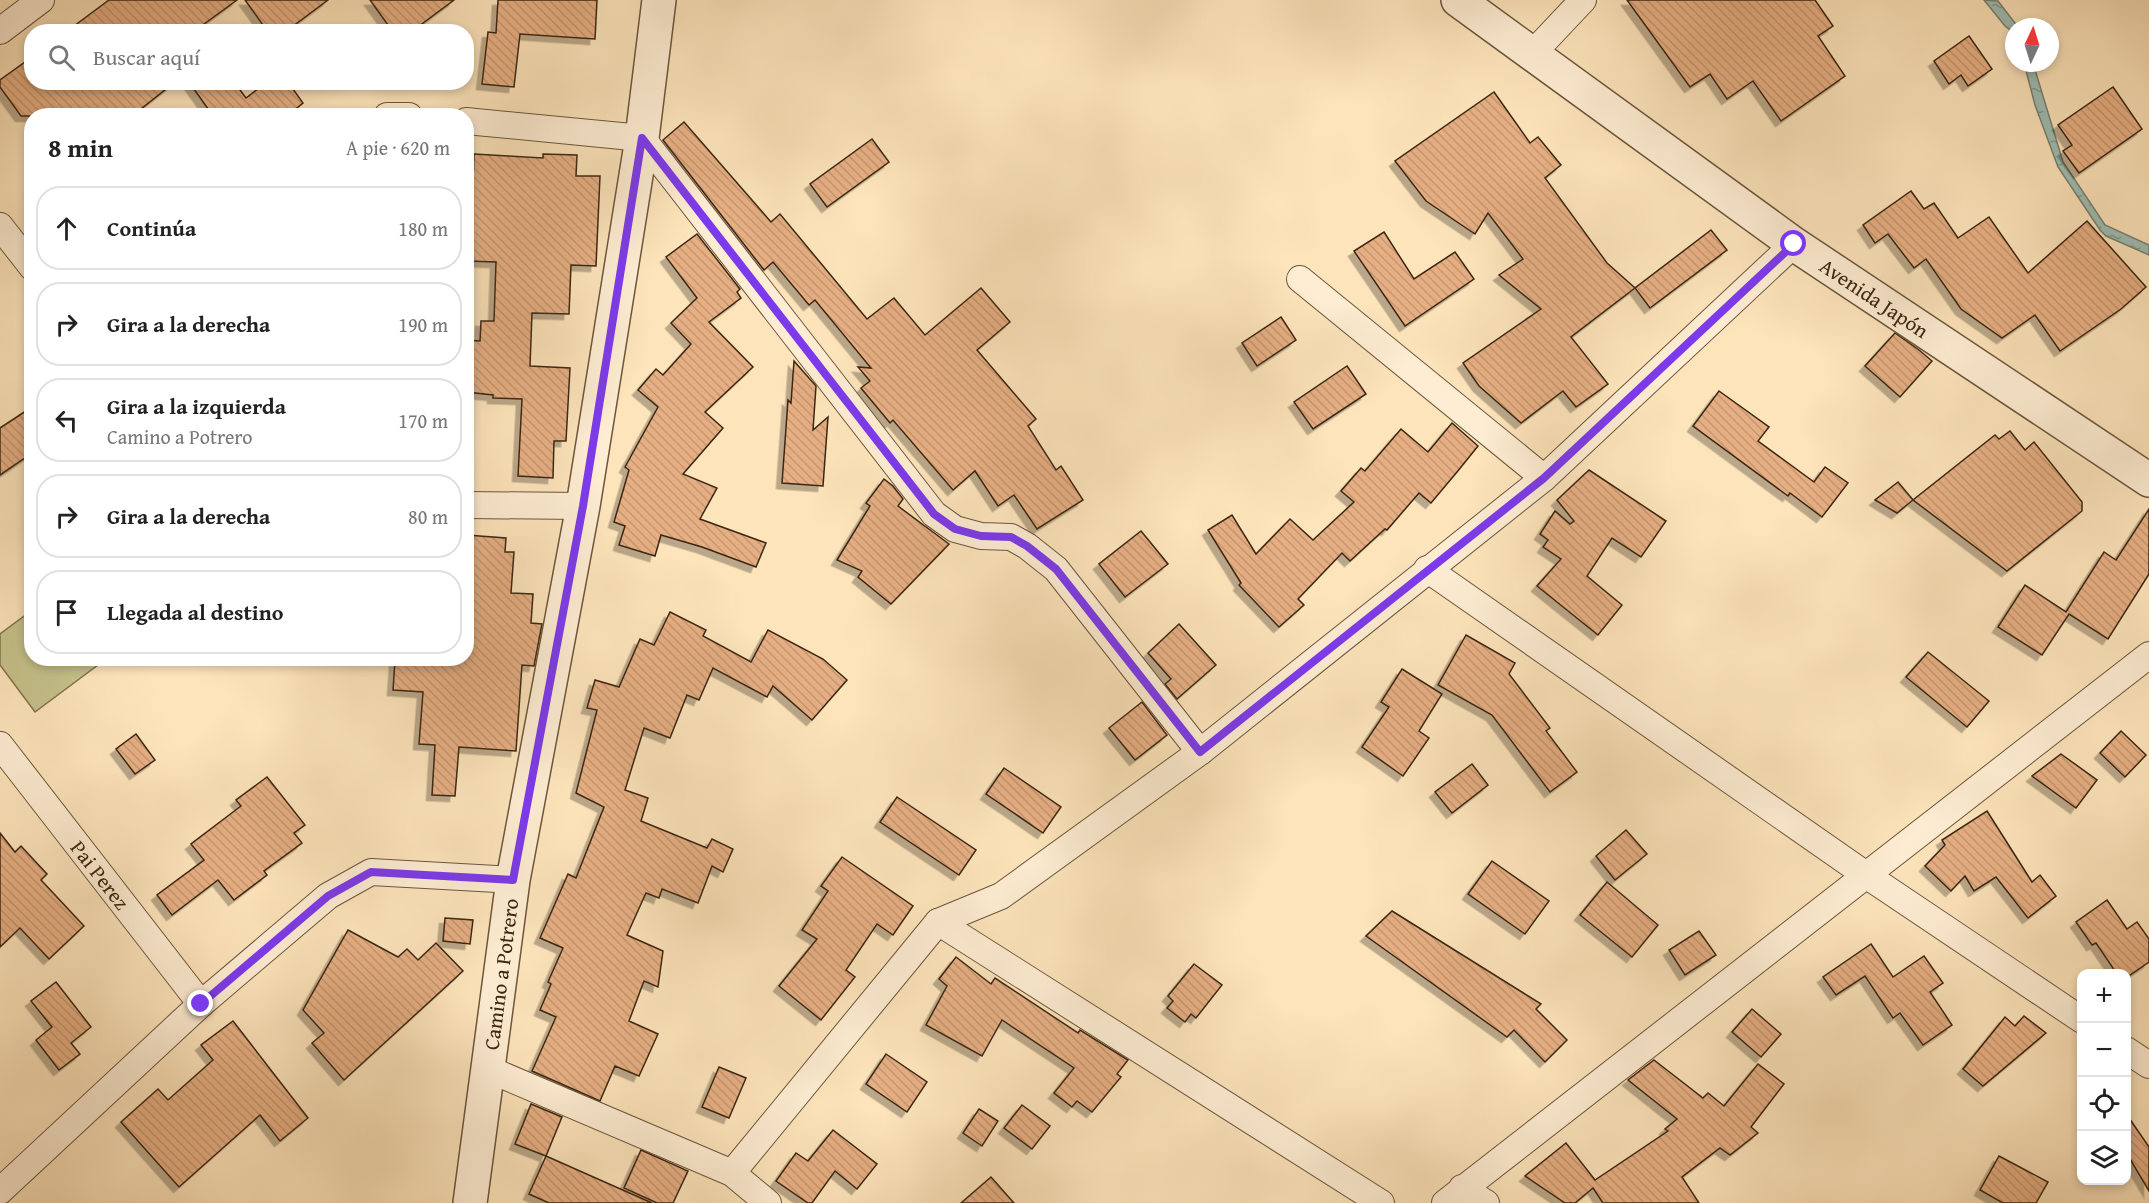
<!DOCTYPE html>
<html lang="es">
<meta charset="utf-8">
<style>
:root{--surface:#fff;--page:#f6f6f6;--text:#222;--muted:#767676;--line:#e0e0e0}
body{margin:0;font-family:"Gentium Book Plus",serif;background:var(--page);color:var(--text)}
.controls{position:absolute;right:18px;bottom:18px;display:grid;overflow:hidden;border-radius:12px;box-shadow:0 3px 9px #0003}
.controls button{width:54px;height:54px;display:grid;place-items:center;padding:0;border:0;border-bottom:2px solid var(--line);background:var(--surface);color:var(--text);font:30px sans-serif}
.compass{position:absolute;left:2005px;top:18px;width:54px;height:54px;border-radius:50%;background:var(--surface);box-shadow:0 3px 9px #0003;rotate:4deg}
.stop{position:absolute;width:18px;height:18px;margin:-14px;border:4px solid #7c3aed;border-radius:50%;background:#fff}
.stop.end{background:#7c3aed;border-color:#fff;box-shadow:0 2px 6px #0008}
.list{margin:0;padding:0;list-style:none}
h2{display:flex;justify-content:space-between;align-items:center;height:78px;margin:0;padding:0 24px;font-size:26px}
h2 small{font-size:20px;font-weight:400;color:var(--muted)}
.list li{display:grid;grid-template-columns:39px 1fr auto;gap:18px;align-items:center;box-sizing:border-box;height:84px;margin:0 12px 12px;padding:0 12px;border:2px solid var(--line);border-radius:24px}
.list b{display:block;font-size:22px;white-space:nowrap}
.list p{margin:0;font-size:20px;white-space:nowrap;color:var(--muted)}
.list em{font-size:20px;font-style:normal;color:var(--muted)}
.icon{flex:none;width:33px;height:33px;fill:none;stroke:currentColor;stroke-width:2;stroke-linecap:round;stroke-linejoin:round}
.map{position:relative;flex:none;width:2149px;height:1203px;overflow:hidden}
.search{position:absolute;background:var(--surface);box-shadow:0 3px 9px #0003;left:24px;top:24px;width:450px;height:66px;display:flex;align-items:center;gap:15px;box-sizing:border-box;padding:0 21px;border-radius:24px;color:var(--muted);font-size:22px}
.panel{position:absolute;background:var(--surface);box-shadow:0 3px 9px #0003;left:24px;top:108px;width:450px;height:558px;border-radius:24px}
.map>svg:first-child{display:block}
</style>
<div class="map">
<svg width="2149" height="1203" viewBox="0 0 2149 1203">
<defs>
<pattern id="water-ripples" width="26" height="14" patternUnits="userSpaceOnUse" patternTransform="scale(1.5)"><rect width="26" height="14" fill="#9fbeb4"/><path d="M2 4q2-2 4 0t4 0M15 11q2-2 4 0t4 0" fill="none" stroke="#839a91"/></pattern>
<pattern id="building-back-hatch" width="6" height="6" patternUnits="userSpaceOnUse" patternTransform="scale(1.5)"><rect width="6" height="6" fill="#e6af83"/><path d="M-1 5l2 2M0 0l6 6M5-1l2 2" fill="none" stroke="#c69670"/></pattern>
<filter id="shadow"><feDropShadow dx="-5.5" dy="5.5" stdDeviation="0" flood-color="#0004"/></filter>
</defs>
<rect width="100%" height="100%" fill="#fde4bb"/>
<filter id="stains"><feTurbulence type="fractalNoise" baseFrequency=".00333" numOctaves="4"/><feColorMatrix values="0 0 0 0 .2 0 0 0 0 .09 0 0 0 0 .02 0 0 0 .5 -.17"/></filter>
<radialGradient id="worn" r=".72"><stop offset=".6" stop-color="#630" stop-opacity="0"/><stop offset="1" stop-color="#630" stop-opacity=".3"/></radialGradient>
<path fill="#c6c28b" stroke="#80744e" stroke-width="1.5" d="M31,611L32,658L106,659L35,712L0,665V634Z"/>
<g fill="url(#water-ripples)" stroke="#778173" stroke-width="1.5">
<path d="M1984,0L1998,1L2018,27H2014V33L2005,26Z"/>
<path d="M2024,63H2033L2063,162L2105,225L2149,245V255L2106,236L2100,230L2058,167L2035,105Z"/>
</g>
<g fill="url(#building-back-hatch)" stroke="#3b2612" stroke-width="1.5" filter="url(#shadow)">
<path d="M109,0H237L193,32H66Z"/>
<path d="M245,0H328L285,32H268Z"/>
<path d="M370,0H454L411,32H393Z"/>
<path d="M498,0H597L595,39L520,34L514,87L482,84L488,32L496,33Z"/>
<path d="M1627,0H1815L1833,26L1818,36L1845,76L1781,121L1753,81L1727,99L1710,74L1690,87Z"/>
<path d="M1969,36L1992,69L1968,86L1961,75L1949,84L1934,61Z"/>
<path d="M32,57V82H175L132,116H21L0,87V80Z"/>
<path d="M189,82H234L246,98L267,82H288L303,103L287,116H213Z"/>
<path d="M2113,87L2142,129L2079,173L2063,151L2072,145L2058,125Z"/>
<path d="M1494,92L1530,143L1538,137L1561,165L1545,178L1607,263L1635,288L1571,337L1608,384L1576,407L1563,391L1521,423L1479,386L1463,363L1541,309L1499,275L1523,259L1488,213L1475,234L1426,201L1395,161Z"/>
<path d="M684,122L771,222L780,214L867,319L894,298L925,335L981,288L1010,322L977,350L1036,419L1028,426L1056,470L1061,466L1083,500L1037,529L1014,495L998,506L975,471L953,490L893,420L890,423L861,388L870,381L858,367L871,368L815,300L809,305L773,262L764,270L663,140Z"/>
<path d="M872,139L889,162L827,207L810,184Z"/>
<path d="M474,154L543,158V154L577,155L576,176H600L596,266L571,265L569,314L532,313L530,366L570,368L566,441H554L553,478L518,476L522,399L493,398V395L466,392V340L480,341L481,321H494L496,262L466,261V210H472Z"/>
<path d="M1911,191L1924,209L1934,203L1958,238L1989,217L2028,273L2087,221L2146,287L2121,309L2060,351L2035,315L2002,338L1961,309L1926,259L1914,268L1888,234L1875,243L1863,225Z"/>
<path d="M1711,230L1727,250L1650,308L1635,288Z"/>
<path d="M1384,232L1414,279L1455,252L1474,279L1405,326L1354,251Z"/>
<path d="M697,234L740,289L737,292L741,298L709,322L753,367L705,412L723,428L683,474L717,488L700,519L766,543L756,567L702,547L661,535L655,556L619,545L625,526L614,522L629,470L625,467L658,407L638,390L656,369L663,375L691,344L671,323L697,298L666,257Z"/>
<path d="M1281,317L1296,340L1257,366L1242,343Z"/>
<path d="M1895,333L1919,350L1932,361L1900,397L1865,366Z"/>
<path d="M794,361L816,386L813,430L828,417L823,486L782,483L788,400L791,403Z"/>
<path d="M1347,366L1366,394L1313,429L1294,402Z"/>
<path d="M1719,391L1769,427L1758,441L1814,482L1825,467L1848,483L1822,517L1790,493L1788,496L1693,426Z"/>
<path d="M32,407V453L0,475V428Z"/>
<path d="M1452,423L1478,446L1457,472L1431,503L1419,493L1387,530L1385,529L1350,561L1342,553L1298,599L1304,605L1279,627L1239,585L1241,583L1208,530L1232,515L1256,554L1290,519L1313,540L1354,502L1341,491L1361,468L1365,471L1401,429L1428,452Z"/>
<path d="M2010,431L2025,450L2034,442L2082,502V511L2007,571L1913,500L1995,435L1999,439Z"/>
<path d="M1589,470L1666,521L1641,557L1612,538L1587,576L1622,605L1598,635L1537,586L1561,559L1543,547L1548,540L1540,534L1555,511L1570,524L1574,521L1557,500Z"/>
<path d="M884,479L893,486L903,499L898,506L949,544L891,604L858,577L862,571L837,560L870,506L866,503Z"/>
<path d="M1898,482L1913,500L1897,513L1875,500Z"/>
<path d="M2149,509V574L2108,639L2069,614L2042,655L1998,627L2025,585L2066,612L2104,552L2116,560Z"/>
<path d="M1141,531L1168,564L1125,597L1099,564Z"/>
<path d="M466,535L506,538L505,552H514L511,593L533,594L531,623L542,624L534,666L522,665L516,751L459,747L455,796L432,795L435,745L419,744L423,692L393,690L395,661L399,662L400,658H466Z"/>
<path d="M670,612L706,630L703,636L751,662L768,630L823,659L847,680L812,720L773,686L767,697L713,668L699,700L687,695L670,738L644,728L625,790L648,798L641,821L707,848L712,839L733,849L723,872L712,866L698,903L662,889L659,898L646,893L627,935L663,951L658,987L644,981L629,1021L658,1034L639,1076L615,1066L600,1101L532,1071L556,1017L540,1010L551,984L548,982L563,948L540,938L568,874L576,878L604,807L576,793L597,710L587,708L595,680L619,687L640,639L654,645Z"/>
<path d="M1179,624L1216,665L1177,699L1165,684L1171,679L1148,653Z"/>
<path d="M1466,635L1515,663L1509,674L1550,728L1546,731L1577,772L1550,792L1492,715L1438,685Z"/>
<path d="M1928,652L1989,701L1967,727L1906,677Z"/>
<path d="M1402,669L1442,694L1419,731L1429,738L1403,776L1362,747L1389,707L1381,702Z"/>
<path d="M1142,702L1167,735L1135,760L1109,728Z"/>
<path d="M2121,731L2146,755L2125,777L2100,753Z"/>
<path d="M136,734L155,760L135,774L116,749Z"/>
<path d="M2061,754L2097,780L2076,808L2032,776Z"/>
<path d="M1472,764L1488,785L1452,813L1435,792Z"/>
<path d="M1004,768L1061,807L1043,833L986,794Z"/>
<path d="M267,777L305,825L294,833L302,843L264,871L267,875L234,900L218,880L172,915L157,895L204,860L191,844L241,806L236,800Z"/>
<path d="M897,797L976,850L959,875L880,822Z"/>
<path d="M1987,811L2032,882L2040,875L2056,896L2028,918L1996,877L1974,891L1965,876L1951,891L1925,866L1945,845L1942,840Z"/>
<path d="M1626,830L1647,854L1615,880L1596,856Z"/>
<path d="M0,833L15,852L21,846L47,874L41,880L84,926L49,959L20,928L0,947Z"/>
<path d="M842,857L913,906L893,935L877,924L846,970L855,977L821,1020L779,986L817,939L802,930L828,891L821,886Z"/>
<path d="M1492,861L1549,901L1525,934L1468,894Z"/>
<path d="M1607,882L1658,925L1632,957L1580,915Z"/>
<path d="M2107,900L2127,929L2137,922L2149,939V962L2127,977V974H2117L2096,943L2092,945L2076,922Z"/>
<path d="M1392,911L1541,1004L1536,1009L1567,1040L1545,1062L1514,1030L1507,1037L1366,936Z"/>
<path d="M445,918L473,920L470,944L443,941Z"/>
<path d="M348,930L398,957L407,949L418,960L436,943L463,971L344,1080L312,1043L324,1033L303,1010Z"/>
<path d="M1699,931L1716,955L1685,975L1669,950Z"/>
<path d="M1871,944L1893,977L1924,956L1943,983L1930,992L1952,1025L1923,1045L1900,1013L1893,1018L1865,976L1836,995L1823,977Z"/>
<path d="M956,957L991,984L995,978L1078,1033L1080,1030L1128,1060L1117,1074L1121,1077L1092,1112L1077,1101L1072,1107L1054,1093L1074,1068L1002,1020L982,1056L926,1025L947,986L939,979Z"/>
<path d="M1194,964L1222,985L1196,1018L1191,1014L1185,1022L1167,1008L1173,1001L1168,996Z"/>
<path d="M56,982L91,1027L71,1043L80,1054L59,1070L36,1040L52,1027L31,1001Z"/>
<path d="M1752,1009L1781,1034L1761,1057L1732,1032Z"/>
<path d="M2024,1016L2046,1033L1983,1086L1963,1069L2005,1017L2015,1026Z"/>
<path d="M233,1021L308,1118L280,1141L260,1115L179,1187L121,1122L158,1089L168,1100L213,1060L201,1045Z"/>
<path d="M886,1054L927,1082L907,1112L866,1084Z"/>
<path d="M1654,1060L1703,1098L1708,1093L1724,1106L1758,1064L1784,1084L1751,1127L1758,1133L1730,1155L1720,1148L1682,1177L1699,1203H1603L1593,1188L1575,1203H1565L1525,1176L1566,1143L1595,1180L1668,1131L1665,1129L1677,1119L1628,1080Z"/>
<path d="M719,1067L746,1078L729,1118L702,1107Z"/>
<path d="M531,1104L562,1117L546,1156L515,1144Z"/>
<path d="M1022,1105L1050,1126L1032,1149L1004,1128Z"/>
<path d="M979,1109L998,1121L982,1146L963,1133Z"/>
<path d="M2127,1115L2149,1147V1191L2127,1154Z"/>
<path d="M833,1130L877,1164L857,1189L835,1171L812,1203H808L776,1181L796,1153L808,1161Z"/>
<path d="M641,1150L688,1171L673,1203H657L624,1188Z"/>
<path d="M546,1156L652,1203H549L529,1194Z"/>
<path d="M1999,1156L2048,1182L2036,1203H2003L1980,1190Z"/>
<path d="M991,1177L1014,1203H961Z"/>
</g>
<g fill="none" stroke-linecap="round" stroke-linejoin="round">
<g stroke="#6c563c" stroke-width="28">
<g id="minor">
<path d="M0,31L41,0"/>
<path d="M1533,53L1583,0"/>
<path d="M387,116H409"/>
<path d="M466,121L642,138L934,514L955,529L981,536L1011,537L1027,546L1056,569L1200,752"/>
<path d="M0,226L32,267"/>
<path d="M1300,279L1544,478"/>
<path d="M466,505L583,506"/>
<path d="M1427,569L1866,875L2082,1020"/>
<path id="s1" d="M0,745L201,1004"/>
<path d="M938,922L1381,1203"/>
<path d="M2126,1050L2149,1065"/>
<path d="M488,1069L732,1173L768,1203"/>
<path d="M732,1173L938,922L1001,896L1200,752L1544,478L1794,244"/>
<path d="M1462,1188L1486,1203"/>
<path d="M0,1191L201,1004L328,896L371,872L513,880"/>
<path d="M1445,1203L2149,655"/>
</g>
</g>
<g stroke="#6c563c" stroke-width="36">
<g id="tertiary">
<path id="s2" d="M1458,0L1794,244L2149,480"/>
<path id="s3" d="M470,1203L513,880L583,506L642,138L659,0"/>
</g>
</g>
<use href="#minor" stroke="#feedd3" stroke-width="26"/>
<use href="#tertiary" stroke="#feedd3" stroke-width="33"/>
</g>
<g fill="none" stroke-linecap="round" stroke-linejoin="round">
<path stroke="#7c3aed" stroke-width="8" d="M201,1004L328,896L371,872L513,880L583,506L642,138L934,514L955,529L981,536L1011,537L1027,546L1056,569L1200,752L1544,478L1794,244"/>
</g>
<g text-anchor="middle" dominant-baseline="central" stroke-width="4.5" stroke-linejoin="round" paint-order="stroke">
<g font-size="21" fill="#3b2612" stroke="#feedd3">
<text stroke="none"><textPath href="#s2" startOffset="512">Avenida Japón</textPath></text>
<text stroke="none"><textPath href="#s1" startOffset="164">Pai Perez</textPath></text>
<text stroke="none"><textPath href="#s3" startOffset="231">Camino a Potrero</textPath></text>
</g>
</g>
<rect width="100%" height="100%" filter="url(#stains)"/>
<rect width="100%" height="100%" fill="url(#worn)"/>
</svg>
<div class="controls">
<button>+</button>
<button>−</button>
<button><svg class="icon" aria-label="locate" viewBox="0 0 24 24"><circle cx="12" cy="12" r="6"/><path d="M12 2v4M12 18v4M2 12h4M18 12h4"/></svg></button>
<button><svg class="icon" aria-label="layers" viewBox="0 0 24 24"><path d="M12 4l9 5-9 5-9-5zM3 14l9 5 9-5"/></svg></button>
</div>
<svg class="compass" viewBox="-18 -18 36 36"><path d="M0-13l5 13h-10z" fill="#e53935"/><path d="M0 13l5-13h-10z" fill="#767676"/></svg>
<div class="stop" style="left:1794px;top:244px"></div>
<div class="stop end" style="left:201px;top:1004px"></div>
<div class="search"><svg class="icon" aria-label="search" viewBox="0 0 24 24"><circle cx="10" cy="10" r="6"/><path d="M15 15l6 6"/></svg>Buscar aquí</div>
<section class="panel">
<h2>8 min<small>A pie · 620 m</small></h2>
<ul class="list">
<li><svg class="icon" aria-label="ahead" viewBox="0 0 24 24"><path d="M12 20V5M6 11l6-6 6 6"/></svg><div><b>Continúa</b></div><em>180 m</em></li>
<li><svg class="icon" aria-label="right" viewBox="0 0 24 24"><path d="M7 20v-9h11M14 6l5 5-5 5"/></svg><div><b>Gira a la derecha</b></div><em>190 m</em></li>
<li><svg class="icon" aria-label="left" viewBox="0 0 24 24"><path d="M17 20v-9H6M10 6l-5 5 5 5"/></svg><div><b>Gira a la izquierda</b><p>Camino a Potrero</p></div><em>170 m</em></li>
<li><svg class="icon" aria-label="right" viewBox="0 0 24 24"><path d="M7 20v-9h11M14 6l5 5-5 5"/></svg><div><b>Gira a la derecha</b></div><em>80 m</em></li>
<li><svg class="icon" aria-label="arrive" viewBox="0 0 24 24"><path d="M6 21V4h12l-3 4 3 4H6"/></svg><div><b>Llegada al destino</b></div></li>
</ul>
</section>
</div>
